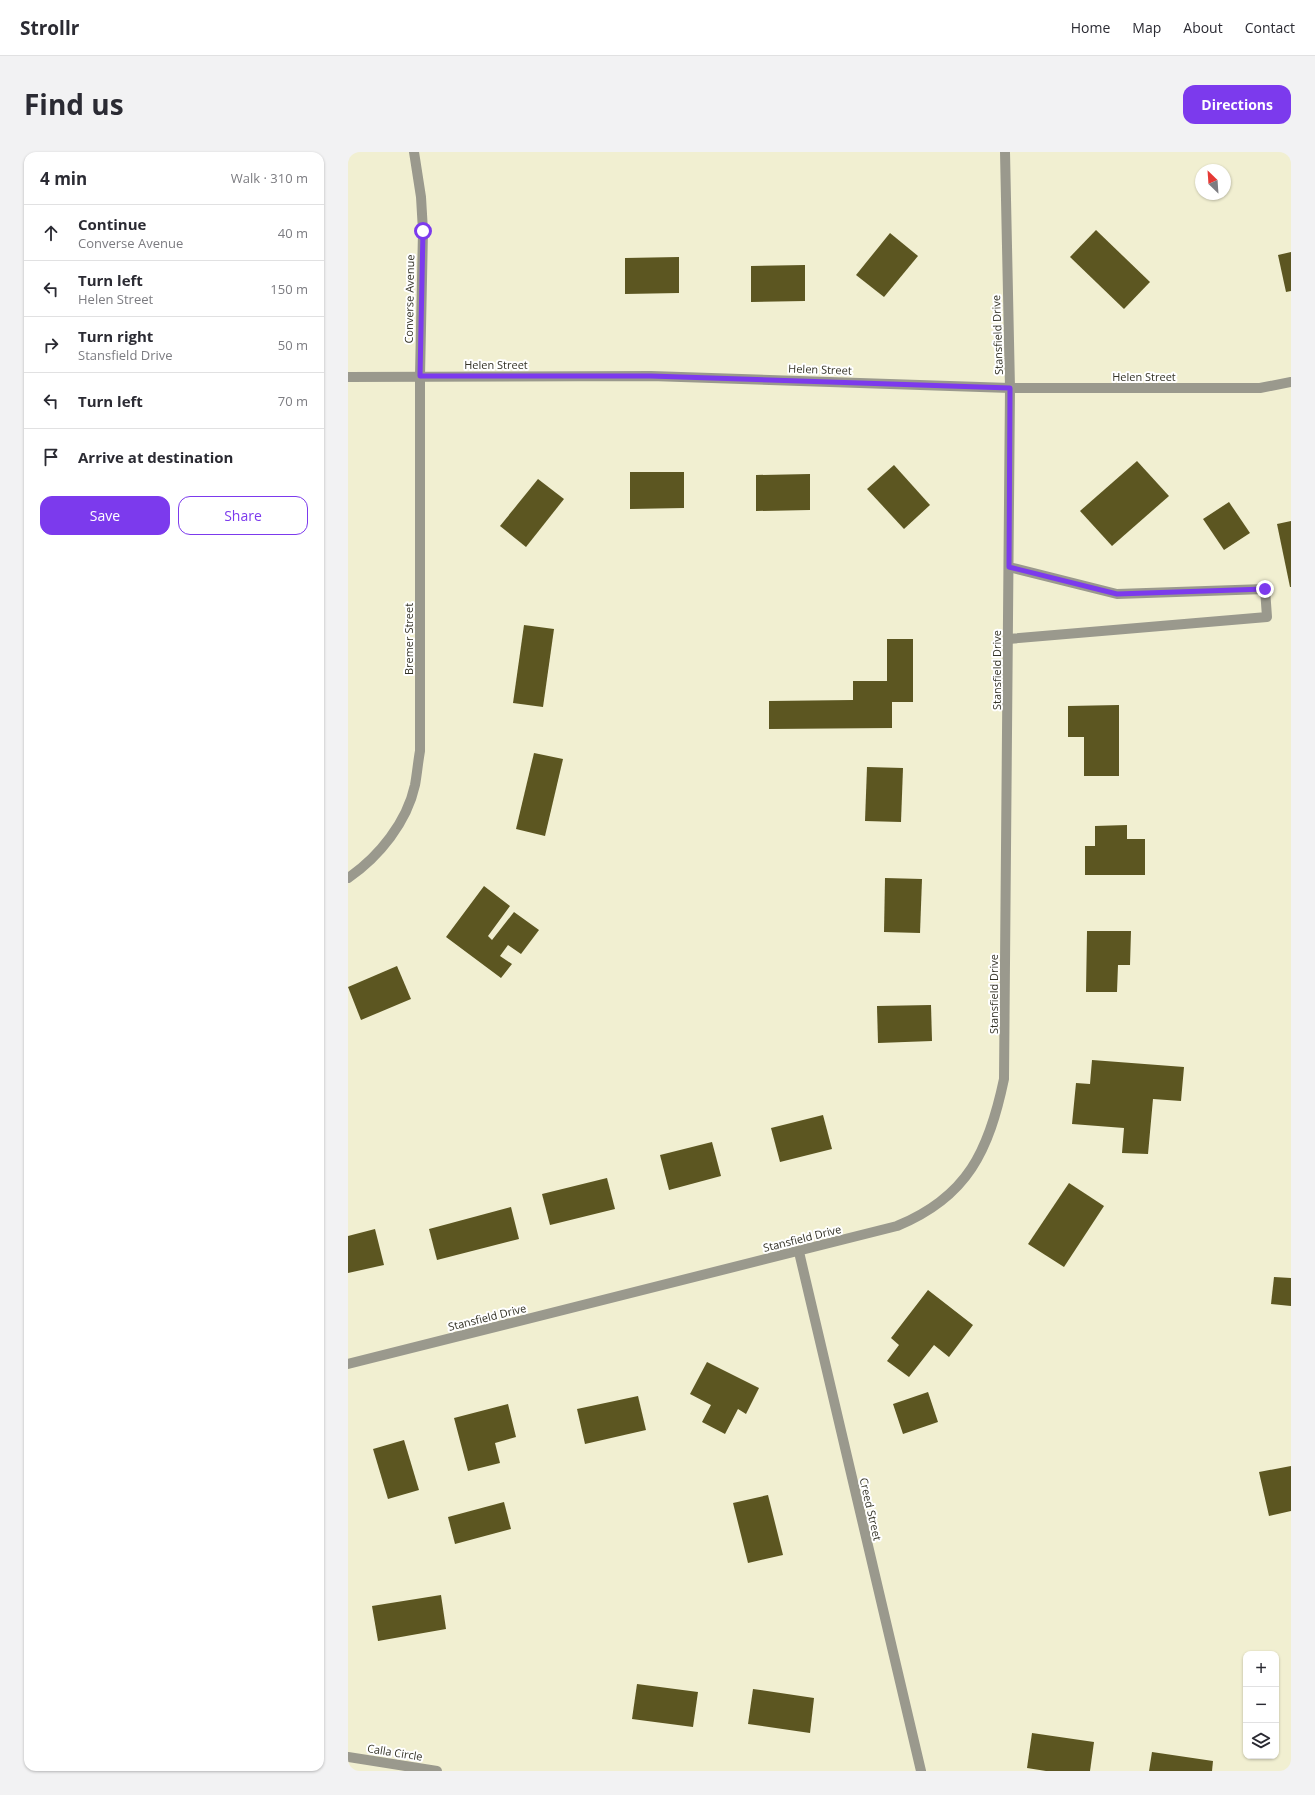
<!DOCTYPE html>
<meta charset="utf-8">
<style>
:root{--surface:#fff;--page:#f2f2f3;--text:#2b2b33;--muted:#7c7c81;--line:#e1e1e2;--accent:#7c3aed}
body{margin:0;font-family:"Open Sans",sans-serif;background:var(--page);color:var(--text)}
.controls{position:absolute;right:12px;bottom:12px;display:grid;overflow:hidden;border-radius:8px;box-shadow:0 1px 3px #0004}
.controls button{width:36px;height:36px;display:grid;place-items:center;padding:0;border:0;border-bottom:1px solid var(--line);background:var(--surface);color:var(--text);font:20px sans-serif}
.compass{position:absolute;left:847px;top:12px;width:36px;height:36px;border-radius:50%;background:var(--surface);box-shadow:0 1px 3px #0004;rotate:335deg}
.stop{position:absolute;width:12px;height:12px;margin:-9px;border:3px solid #7c3aed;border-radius:50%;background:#fff}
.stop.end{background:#7c3aed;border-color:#fff;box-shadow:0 1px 4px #0008}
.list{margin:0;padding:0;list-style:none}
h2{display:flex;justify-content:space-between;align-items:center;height:52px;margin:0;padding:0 16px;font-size:17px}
h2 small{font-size:13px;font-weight:400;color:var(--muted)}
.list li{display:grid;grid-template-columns:26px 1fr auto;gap:12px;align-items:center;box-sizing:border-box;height:56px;padding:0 16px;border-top:1px solid var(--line)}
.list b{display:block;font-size:15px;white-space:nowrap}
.list p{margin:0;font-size:13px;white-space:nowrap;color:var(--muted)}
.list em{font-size:13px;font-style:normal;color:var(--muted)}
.actions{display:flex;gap:8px;padding:12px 16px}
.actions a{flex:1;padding:9px 0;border:1px solid var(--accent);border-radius:12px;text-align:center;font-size:14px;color:var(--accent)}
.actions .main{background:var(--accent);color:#fff}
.icon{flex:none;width:22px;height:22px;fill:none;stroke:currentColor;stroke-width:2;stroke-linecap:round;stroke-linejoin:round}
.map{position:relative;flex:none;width:943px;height:1619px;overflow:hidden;border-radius:12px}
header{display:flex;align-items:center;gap:24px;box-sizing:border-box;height:56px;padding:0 20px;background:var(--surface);border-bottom:1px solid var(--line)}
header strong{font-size:19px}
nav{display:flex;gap:22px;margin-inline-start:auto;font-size:14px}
.intro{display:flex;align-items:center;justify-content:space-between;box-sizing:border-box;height:96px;padding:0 24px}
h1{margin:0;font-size:28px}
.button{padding:10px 18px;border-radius:12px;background:var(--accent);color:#fff;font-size:14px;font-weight:700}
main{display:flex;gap:24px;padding:0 24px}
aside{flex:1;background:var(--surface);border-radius:12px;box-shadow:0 1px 3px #0004}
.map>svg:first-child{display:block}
</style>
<header>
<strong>Strollr</strong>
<nav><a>Home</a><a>Map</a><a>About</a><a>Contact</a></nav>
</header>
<div class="intro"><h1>Find us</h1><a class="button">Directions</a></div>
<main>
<aside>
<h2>4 min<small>Walk · 310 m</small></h2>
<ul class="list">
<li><svg class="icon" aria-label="ahead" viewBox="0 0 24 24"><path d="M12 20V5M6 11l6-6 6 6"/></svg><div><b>Continue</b><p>Converse Avenue</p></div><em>40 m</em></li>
<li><svg class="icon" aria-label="left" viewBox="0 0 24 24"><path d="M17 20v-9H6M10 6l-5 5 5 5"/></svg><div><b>Turn left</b><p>Helen Street</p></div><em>150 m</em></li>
<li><svg class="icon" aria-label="right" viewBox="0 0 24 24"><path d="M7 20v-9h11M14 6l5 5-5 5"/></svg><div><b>Turn right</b><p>Stansfield Drive</p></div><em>50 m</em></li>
<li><svg class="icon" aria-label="left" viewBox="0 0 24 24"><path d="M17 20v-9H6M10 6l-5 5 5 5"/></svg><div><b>Turn left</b></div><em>70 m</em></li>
<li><svg class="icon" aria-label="arrive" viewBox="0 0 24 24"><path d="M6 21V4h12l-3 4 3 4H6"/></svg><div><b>Arrive at destination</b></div></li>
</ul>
<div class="actions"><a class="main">Save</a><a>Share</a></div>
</aside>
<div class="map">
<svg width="943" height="1619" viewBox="0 0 943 1619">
<rect width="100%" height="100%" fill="#f1efd1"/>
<g fill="#5c5621">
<path d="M748,78L802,130L776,157L722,105Z"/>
<path d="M542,81L570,104L536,145L508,123Z"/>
<path d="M943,100V139L938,140L930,103Z"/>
<path d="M331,105V141L277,142V106Z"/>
<path d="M457,113V149L403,150V114Z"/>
<path d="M789,309L821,344L764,394L732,359Z"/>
<path d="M546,313L582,353L556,377L519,337Z"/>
<path d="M282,320H336V356L282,357Z"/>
<path d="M462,322V358L408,359V323Z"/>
<path d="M190,327L216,347L178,395L152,374Z"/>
<path d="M881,350L902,381L876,398L855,367Z"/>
<path d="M943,369V435H942L929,372Z"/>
<path d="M176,473L206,477L195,555L165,551Z"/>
<path d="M539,487H565V550H544V576L421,577V549L505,548V529H539Z"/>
<path d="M771,553V624H736V585H720V554Z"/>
<path d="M186,601L215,607L197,684L168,677Z"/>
<path d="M519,615L555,616L553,670L517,669Z"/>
<path d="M779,673V687H797V723H737V694H747V674Z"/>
<path d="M537,726L574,727L572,781L536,780Z"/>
<path d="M136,734L162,754L140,784L144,788L166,760L191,778L173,802L160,793L152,804L164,812L153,826L98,785Z"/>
<path d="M739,779H783L782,813H770L769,840H738Z"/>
<path d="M49,814L63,847L13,868L0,835Z"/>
<path d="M583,853L584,889L530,891L529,854Z"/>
<path d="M744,908L836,915L833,949L805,947L800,1002L774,1001L776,976L724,972L728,931L742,932Z"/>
<path d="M475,963L484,997L432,1010L423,976Z"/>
<path d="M364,990L373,1024L321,1038L312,1003Z"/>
<path d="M259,1026L267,1057L202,1073L194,1042Z"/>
<path d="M721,1031L756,1054L716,1115L680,1092Z"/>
<path d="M163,1055L171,1087L89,1108L81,1077Z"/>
<path d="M27,1077L36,1113L0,1121V1084Z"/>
<path d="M926,1125L943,1126V1154L923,1152Z"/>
<path d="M580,1138L625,1173L601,1205L586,1193L561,1225L539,1209L551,1193L543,1186Z"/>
<path d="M359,1210L411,1236L398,1262L390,1257L377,1282L354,1270L363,1253L342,1242Z"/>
<path d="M580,1240L590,1270L555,1282L545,1252Z"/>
<path d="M290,1244L298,1278L237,1292L229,1257Z"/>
<path d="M160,1252L168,1285L147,1291L152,1311L120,1319L106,1266Z"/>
<path d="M56,1288L71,1338L40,1347L25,1297Z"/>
<path d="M943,1314V1359L921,1364L911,1320Z"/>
<path d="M420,1343L435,1403L400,1411L385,1351Z"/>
<path d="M156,1350L163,1377L107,1392L100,1365Z"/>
<path d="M93,1443L98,1477L30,1489L24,1454Z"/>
<path d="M289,1532L350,1540L345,1575L284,1567Z"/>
<path d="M405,1537L466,1546L462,1581L400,1572Z"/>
<path d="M684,1581L746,1590L742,1619H698L679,1616Z"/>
<path d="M804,1600L865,1609L864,1619H801Z"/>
</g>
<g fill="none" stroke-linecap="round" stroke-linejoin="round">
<path stroke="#9a998d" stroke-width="10" d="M660,487L919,465L917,437L769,442L661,415"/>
<g stroke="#9a998d" stroke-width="10">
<path d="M0,726C31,705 59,670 67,633C69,622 70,610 72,599V224L75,79L73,45L66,0"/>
<path d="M451,1100L573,1619"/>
<path d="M0,1212L549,1074C620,1045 641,998 656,927L662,236L657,0"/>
<path d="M0,1605L89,1619"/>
</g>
<path stroke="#9a998d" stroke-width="10" d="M0,225L303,224L662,236H912L943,230"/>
</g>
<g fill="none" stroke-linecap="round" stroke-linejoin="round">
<path stroke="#7c3aed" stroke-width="5" d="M75,79L72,224H303L662,236L661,415L769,442L917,437"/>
</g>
<g text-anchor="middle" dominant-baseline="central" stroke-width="4" stroke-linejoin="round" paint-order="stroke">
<g font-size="11" fill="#343327" stroke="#fff">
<text transform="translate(61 147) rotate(-89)">Converse Avenue</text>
<text transform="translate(649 183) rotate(-92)">Stansfield Drive</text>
<text x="148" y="212">Helen Street</text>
<text transform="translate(472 217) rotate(2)">Helen Street</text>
<text x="796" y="224">Helen Street</text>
<text transform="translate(60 487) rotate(-90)">Bremer Street</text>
<text transform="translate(648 518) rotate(-90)">Stansfield Drive</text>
<text transform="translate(645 842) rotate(-90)">Stansfield Drive</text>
<text transform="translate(454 1086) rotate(-14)">Stansfield Drive</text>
<text transform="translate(139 1165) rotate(-14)">Stansfield Drive</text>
<text transform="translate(523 1357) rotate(77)">Creed Street</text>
<text transform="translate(47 1600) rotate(9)">Calla Circle</text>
</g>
</g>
</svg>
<div class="controls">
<button>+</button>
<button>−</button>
<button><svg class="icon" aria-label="layers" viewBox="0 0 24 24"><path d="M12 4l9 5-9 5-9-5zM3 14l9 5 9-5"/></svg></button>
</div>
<svg class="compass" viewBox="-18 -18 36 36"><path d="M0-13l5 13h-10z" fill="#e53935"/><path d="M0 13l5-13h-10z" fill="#7c7c81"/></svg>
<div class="stop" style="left:75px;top:79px"></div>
<div class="stop end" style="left:917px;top:437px"></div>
</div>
</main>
